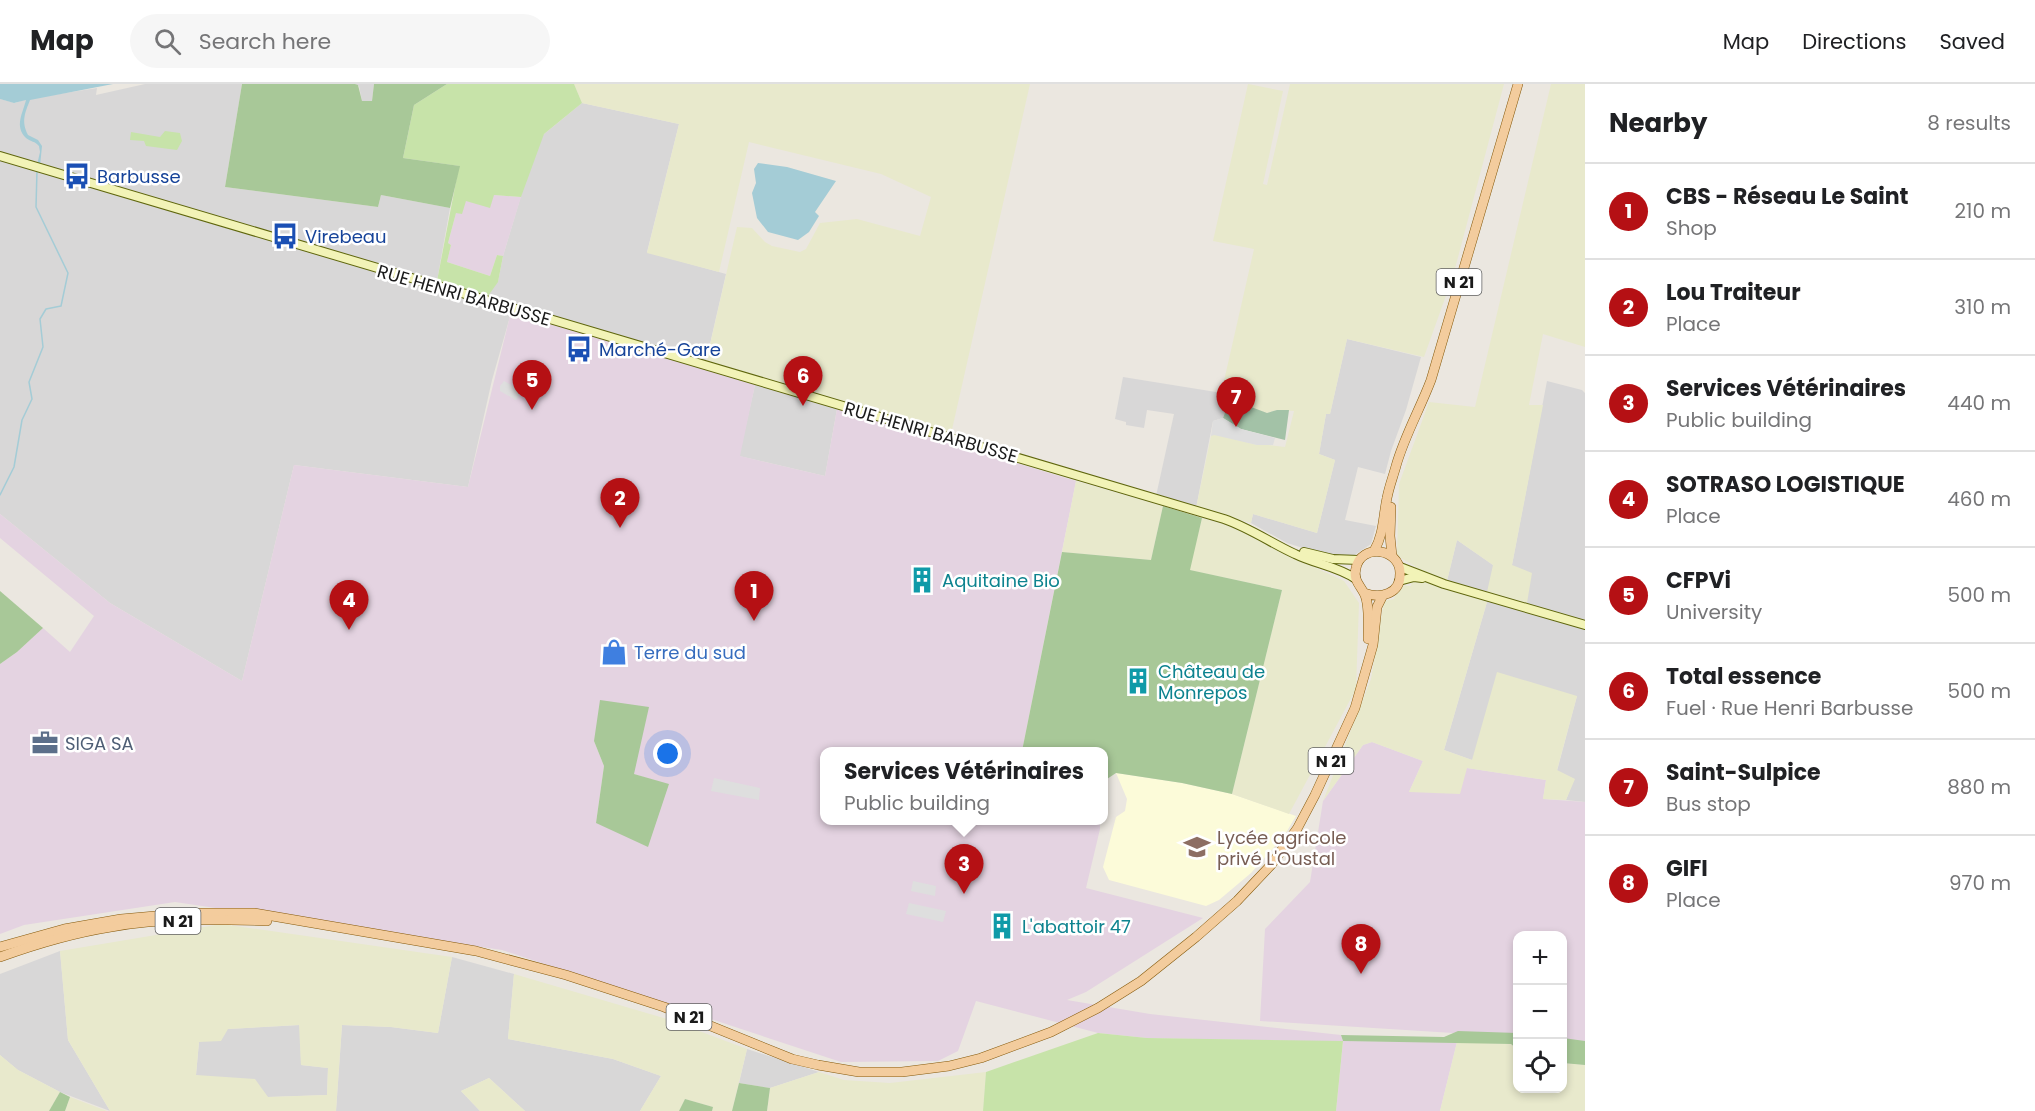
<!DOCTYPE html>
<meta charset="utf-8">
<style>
:root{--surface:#fff;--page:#f6f6f6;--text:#202124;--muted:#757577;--line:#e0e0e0;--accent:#b51014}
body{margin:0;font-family:Poppins,sans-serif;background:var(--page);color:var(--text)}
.controls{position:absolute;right:18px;bottom:18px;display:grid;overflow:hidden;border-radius:12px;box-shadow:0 3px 9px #0003}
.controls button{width:54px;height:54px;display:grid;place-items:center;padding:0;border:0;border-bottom:2px solid var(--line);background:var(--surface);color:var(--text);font:30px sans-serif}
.you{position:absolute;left:668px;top:670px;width:21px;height:21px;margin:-15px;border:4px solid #fff;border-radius:50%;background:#1a73e8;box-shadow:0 0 0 9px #1a73e833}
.badge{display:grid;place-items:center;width:39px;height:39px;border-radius:50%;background:var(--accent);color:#fff;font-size:20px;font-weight:700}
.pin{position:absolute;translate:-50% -50px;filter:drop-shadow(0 2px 3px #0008)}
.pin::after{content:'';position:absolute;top:32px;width:21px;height:18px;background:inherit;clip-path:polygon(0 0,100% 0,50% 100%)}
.popup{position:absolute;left:820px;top:663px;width:288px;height:78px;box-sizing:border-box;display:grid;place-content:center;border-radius:12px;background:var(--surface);filter:drop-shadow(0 2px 4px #0005);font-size:20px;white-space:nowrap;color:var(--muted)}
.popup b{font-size:22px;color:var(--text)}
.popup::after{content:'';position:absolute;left:50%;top:100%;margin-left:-12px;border:12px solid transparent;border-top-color:var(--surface)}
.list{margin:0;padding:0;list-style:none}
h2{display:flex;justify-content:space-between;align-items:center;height:78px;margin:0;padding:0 24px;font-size:26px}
h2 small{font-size:20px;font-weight:400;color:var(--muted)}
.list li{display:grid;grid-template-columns:39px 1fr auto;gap:18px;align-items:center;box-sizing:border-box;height:96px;padding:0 24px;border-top:2px solid var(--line)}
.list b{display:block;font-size:22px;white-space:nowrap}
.list p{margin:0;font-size:20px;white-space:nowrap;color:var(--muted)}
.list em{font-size:20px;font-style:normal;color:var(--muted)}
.icon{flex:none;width:33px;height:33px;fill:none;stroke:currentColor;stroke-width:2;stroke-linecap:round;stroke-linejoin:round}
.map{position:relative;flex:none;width:1585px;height:1027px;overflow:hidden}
header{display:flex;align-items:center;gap:36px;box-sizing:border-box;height:84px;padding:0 30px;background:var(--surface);border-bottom:2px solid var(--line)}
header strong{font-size:28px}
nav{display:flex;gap:33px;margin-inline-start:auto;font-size:21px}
.search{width:420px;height:54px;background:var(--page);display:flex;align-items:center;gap:15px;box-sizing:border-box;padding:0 21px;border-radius:33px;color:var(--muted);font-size:22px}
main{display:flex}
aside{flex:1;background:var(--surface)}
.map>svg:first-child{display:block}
</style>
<header>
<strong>Map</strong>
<div class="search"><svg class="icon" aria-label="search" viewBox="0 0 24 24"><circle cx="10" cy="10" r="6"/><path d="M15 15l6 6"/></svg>Search here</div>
<nav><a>Map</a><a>Directions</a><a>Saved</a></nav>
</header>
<main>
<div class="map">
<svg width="1585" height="1027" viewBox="0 0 1585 1027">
<rect width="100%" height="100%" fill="#ebe7e0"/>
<g fill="#d8d7d7">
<path d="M145,0H242L225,103L378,123L381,111L450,124L437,197L498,198L503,172L538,55L582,19L679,40L647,168L726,190L704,286L511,229L492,296L468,403L294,381L242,597L110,519L0,430V15L15,19L27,15L97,4L96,11Z"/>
<path d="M355,0H374L372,17H362L359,2Z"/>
<path d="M1347,255L1421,273L1406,326L1391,367L1385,390L1358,383L1345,436L1376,442L1371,460L1350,474L1328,472L1287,459L1251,439L1253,430L1317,449L1335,376L1319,370L1326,330H1330Z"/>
<path d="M1123,293L1216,308L1230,315L1223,334L1213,337L1196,424L1156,412L1174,330L1147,326L1144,344L1126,341V338L1115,335Z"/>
<path d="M1547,297L1582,306L1585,309V718L1566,716L1574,695L1557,687L1577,612L1472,676L1444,666L1487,518L1446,501L1457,456L1493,481H1512Z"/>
<path d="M755,301L837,325L825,392L739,372Z"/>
<path d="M60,867L68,956L110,1027L60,1008L18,986L0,971V890Z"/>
<path d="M452,873L514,890L508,955L613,975L661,992L640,1027H525L489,994L461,1007L480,1027H336L342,941L391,943L438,949Z"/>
<path d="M300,941L301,981L328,984L327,1011L268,1013L196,991L199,958L227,945Z"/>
<path d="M747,965L819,988L770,1004L739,999Z"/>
</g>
<g fill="#e4d3e1" fill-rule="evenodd">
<path d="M494,111L521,113L503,172L497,171L490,192L447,178L451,161L448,159L456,129L466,117Z"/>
<path d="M511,228L755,301L740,372L825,392L837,325L1076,397L1022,667L824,668V736L1100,737V745L1086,804L1203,834L1086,908L1067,916L1150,930L1341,951L1343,957L1457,958L1440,1027H1336L1343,958L1147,954L1098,949L976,917L958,967L938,977L841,978L502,866L175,818L24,841L0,850V580L17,568L43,544L70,568L94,532L0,454V430L110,519L242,597L294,381L468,403ZM594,657L634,690L669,701L596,739L604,682Z"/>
<path d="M1372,658L1423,677L1409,708L1467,684L1546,696L1543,715L1585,718V959L1563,956L1562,852H1518L1517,953L1260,937L1265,845L1310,798L1323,717L1363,661Z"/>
</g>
<path fill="#fcfbd9" d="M1116,689L1182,699L1232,710L1296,732L1284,752L1251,789L1219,816L1206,822L1109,796L1103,783L1116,733L1125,727L1127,715Z"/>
<g fill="#e8e9cc" fill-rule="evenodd">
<path d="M574,0H1030L951,350L706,278L737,143L752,144L765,158L772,162L800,168L806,165L820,139L857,135L920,152L931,113L881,90L749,58L719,188L647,169L679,40L582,19Z"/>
<path d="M1248,0L1283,7L1263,100L1267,101L1290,0H1504L1453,192L1424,273L1347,255L1330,330H1326L1319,370L1335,376L1317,449L1253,430L1251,439L1196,424L1211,352L1214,350L1257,361L1261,360L1285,363L1294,327L1277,326L1267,329L1250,324L1221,310L1254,165L1213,157Z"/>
<path d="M1551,0H1585V263L1543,250L1529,321H1543L1512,481L1532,489L1527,519L1487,508L1493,481L1457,456L1446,501L1487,518L1444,666L1472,676L1497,588L1577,612L1557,686L1575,695L1566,716L1543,715L1546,696L1467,684L1460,710L1409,708L1423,677L1372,658L1363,661L1323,717L1371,595L1384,517L1394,515L1399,501L1411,502L1415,482L1397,472L1399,400L1429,318L1475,323Z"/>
<path d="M1076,397L1163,422L1151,476L1062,468Z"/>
<path d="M1202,434L1240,445L1290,472L1344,497L1359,519L1356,605L1289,730L1232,710L1282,506L1189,486Z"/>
<path d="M222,840L452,873L438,949L391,943L342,941L336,1027H110L68,956L60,867ZM299,941L301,981L328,984L327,1011L268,1013L255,995L196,991L199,958L221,957L228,945Z"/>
<path d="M514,890L667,935L747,965L732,1027H712L713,1023L685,1015L679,1027H640L661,992L613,975L508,955Z"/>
<path d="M1457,958L1511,960L1517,965L1518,1004H1562L1563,979L1585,981V1027H1440Z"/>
<path d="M0,971L18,986L60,1008L49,1027H0Z"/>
<path d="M819,988L844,996L890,999L986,988L983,1027H767L770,1004Z"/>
<path d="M489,994L525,1027H480L461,1007Z"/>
<path d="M70,1013L107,1027H65Z"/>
</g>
<g fill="#c7e3a9">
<path d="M447,0H574L582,19L544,50L521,113L494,111L490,124L466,117L462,130L456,129L448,159L451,161L447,178L490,192L497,171L503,172L498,198L488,212L437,197L459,82L403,74L414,21Z"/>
<path d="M165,47L180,49L182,57L177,66L146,62L144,57L130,56L131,48L160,53Z"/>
<path d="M1098,949L1147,954L1343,957L1336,1027H983L986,988Z"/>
</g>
<g fill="#a8c898">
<path d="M242,0H355L358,1L362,17H372L374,0H447L414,21L403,74L460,82L450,124L381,111L378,123L225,103Z"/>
<path d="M1163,422L1202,434L1190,486L1282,506L1232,710L1182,699L1116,689L1104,697V668L1022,667L1062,468L1151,476Z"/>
<path d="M0,507L43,544L17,568L0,580Z"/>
<path d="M600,616L649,623L634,690L669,700L648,763L596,739L604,682L594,657Z"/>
<path d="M1458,947L1517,949V965L1511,960L1343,957L1341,951L1444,953Z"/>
<path d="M1563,954L1585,957V981L1563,979Z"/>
<path d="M739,999L770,1004L767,1027H732Z"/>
<path d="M60,1008L70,1013L65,1027H49Z"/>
<path d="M685,1015L713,1023L712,1027H679Z"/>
</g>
<path fill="#a3c2a7" d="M1230,315L1267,329L1277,326H1289L1285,356L1241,345L1223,334Z"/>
<g fill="#dedede">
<path d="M504,297L522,307L516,316L500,307V302Z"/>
<path d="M1223,334L1241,345L1275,354L1273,361H1257L1214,351L1211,352L1213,337Z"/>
<path d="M714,694L760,704L759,716L711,707Z"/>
<path d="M913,797L936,802L935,812L911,807Z"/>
<path d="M909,819L946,827L943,838L906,830Z"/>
</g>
<g fill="#a4ccd6">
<path d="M0,0H113L30,16C25,29 21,37 28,51L38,56L42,62L40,82L37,81L40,68L39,62C35,57 31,58 26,54C14,42 23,29 26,16L14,19L0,15Z"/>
<path d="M758,79L787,83L836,97L815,128L819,132L809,148L798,156L768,148L757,134L752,109L756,99L754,85Z"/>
</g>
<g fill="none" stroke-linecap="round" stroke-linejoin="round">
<path stroke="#a4ccd6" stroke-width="1.5" d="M0,411L14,383L22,336L32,315L29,298L43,263L40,235L46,225L61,222L68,189L36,123L37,86"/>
<g stroke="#5f660d" stroke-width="10">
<g id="secondary">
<path d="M0,72L1224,435C1250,444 1271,459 1295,470C1315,480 1337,482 1356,495"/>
<path d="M1304,468L1333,475L1359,476"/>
<path d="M1400,483L1444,500L1585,541"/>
<path d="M1399,497L1414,493L1422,494"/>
</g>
</g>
<g stroke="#85590b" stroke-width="10">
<g id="primary">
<path d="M1391,423L1390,452L1392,472"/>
<path d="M1374,467C1384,450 1383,432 1387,414C1389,403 1393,393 1396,382C1404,353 1420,325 1431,296L1518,0"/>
<path d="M1364,509C1381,515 1401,510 1400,489C1400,464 1361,459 1356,484C1353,495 1359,500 1364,509C1370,520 1368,542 1368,555"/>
<path d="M0,863L64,845L121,835L189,829H254L476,867L566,891L664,923L792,975L818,981L859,988H902L949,982L981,974L1051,948L1098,924L1141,897L1196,853L1237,817L1271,781L1297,745L1315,711L1355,624L1373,561L1377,523L1382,513"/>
<path d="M0,873C36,860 73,849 111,843C162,834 216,835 267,837"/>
</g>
</g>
<use href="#secondary" stroke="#f2f3b7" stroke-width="8"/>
<use href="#primary" stroke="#f3cc9d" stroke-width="9"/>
</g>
<defs>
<g id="bus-bare" transform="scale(2.07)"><path d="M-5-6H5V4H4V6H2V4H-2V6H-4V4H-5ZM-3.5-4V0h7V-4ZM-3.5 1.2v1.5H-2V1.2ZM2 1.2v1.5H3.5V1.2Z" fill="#1a4fb4" stroke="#fff" stroke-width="2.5" paint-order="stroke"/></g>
<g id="building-bare" transform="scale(2.07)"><path d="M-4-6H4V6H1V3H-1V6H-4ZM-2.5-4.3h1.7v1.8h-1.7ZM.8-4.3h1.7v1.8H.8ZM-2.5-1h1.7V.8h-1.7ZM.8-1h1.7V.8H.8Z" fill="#0f9aa8" stroke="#fff" stroke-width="2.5" paint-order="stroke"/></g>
<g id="shop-bare" transform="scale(2.07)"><path d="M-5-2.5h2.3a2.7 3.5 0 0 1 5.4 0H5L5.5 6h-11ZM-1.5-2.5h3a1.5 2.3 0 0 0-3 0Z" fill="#3f7fe0" stroke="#fff" stroke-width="2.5" paint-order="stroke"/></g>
<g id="office-bare" transform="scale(2.07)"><path d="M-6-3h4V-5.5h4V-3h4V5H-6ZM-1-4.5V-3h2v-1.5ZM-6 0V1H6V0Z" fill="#5c6f8a" stroke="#fff" stroke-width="2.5" paint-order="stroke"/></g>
<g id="school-bare" transform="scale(2.07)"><path d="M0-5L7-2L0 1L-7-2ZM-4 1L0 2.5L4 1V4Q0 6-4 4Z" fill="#8d6e63" stroke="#fff" stroke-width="2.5" paint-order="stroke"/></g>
</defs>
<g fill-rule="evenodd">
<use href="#bus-bare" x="77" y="92"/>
<use href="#bus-bare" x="285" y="152"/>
<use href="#bus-bare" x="579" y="265"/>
<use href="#building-bare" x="922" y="496"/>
<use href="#shop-bare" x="614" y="568"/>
<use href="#building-bare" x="1138" y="597"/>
<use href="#office-bare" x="45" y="659"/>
<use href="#school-bare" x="1197" y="763"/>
<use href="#building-bare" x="1002" y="842"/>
</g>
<g text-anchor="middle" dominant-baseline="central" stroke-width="5" stroke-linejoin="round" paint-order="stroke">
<g fill="#fff" stroke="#5f5f5f" stroke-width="1.5">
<rect x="1436.5" y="185" width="45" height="26" rx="4.5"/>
<rect x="1308.5" y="664" width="45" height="26" rx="4.5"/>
<rect x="155.5" y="824" width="45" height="26" rx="4.5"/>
<rect x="666.5" y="920" width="45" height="26" rx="4.5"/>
</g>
<g font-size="16" font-weight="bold" fill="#1a1a1a">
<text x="1459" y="198">N 21</text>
<text x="1331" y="677">N 21</text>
<text x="178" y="837">N 21</text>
<text x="689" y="933">N 21</text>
</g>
<g font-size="18" fill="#164399" stroke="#fff" text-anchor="start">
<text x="97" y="92">Barbusse</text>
<text x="305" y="152">Virebeau</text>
<text x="599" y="265">Marché-Gare</text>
</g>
<g font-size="18" fill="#1a1a1a" stroke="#fff">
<text transform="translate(464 211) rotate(16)">RUE HENRI BARBUSSE</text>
<text transform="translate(931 348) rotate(16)">RUE HENRI BARBUSSE</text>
</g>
<g font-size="18" fill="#0d838f" stroke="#fff" text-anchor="start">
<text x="942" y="496">Aquitaine Bio</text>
<text x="1158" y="587">Château de<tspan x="1158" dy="21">Monrepos</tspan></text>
<text x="1022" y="842">L'abattoir 47</text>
</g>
<g font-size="18" fill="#366cbe" stroke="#fff" text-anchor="start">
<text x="634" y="568">Terre du sud</text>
</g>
<g font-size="18" fill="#4e5e75" stroke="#fff" text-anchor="start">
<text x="65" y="659">SIGA SA</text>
</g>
<g font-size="18" fill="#785e54" stroke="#fff" text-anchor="start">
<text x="1217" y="753">Lycée agricole<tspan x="1217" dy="21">privé L'Oustal</tspan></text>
</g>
</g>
</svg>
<div class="controls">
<button>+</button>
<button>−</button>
<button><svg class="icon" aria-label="locate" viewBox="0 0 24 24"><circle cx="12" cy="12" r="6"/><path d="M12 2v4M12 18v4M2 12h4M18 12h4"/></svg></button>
</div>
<div class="you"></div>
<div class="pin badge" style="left:754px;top:537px">1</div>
<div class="pin badge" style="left:620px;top:444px">2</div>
<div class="pin badge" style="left:964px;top:810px">3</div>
<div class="popup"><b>Services Vétérinaires</b>Public building</div>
<div class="pin badge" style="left:349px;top:546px">4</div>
<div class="pin badge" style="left:532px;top:326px">5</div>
<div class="pin badge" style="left:803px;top:322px">6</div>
<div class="pin badge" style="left:1236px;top:343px">7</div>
<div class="pin badge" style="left:1361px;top:890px">8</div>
</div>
<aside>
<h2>Nearby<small>8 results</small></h2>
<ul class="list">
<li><span class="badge">1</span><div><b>CBS - Réseau Le Saint</b><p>Shop</p></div><em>210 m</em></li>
<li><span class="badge">2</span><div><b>Lou Traiteur</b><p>Place</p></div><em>310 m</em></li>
<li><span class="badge">3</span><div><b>Services Vétérinaires</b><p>Public building</p></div><em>440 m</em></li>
<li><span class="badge">4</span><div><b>SOTRASO LOGISTIQUE</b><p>Place</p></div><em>460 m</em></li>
<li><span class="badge">5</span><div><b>CFPVi</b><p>University</p></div><em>500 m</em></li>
<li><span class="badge">6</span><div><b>Total essence</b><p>Fuel · Rue Henri Barbusse</p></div><em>500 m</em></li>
<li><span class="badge">7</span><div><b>Saint-Sulpice</b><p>Bus stop</p></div><em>880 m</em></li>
<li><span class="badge">8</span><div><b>GIFI</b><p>Place</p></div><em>970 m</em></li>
</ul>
</aside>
</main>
